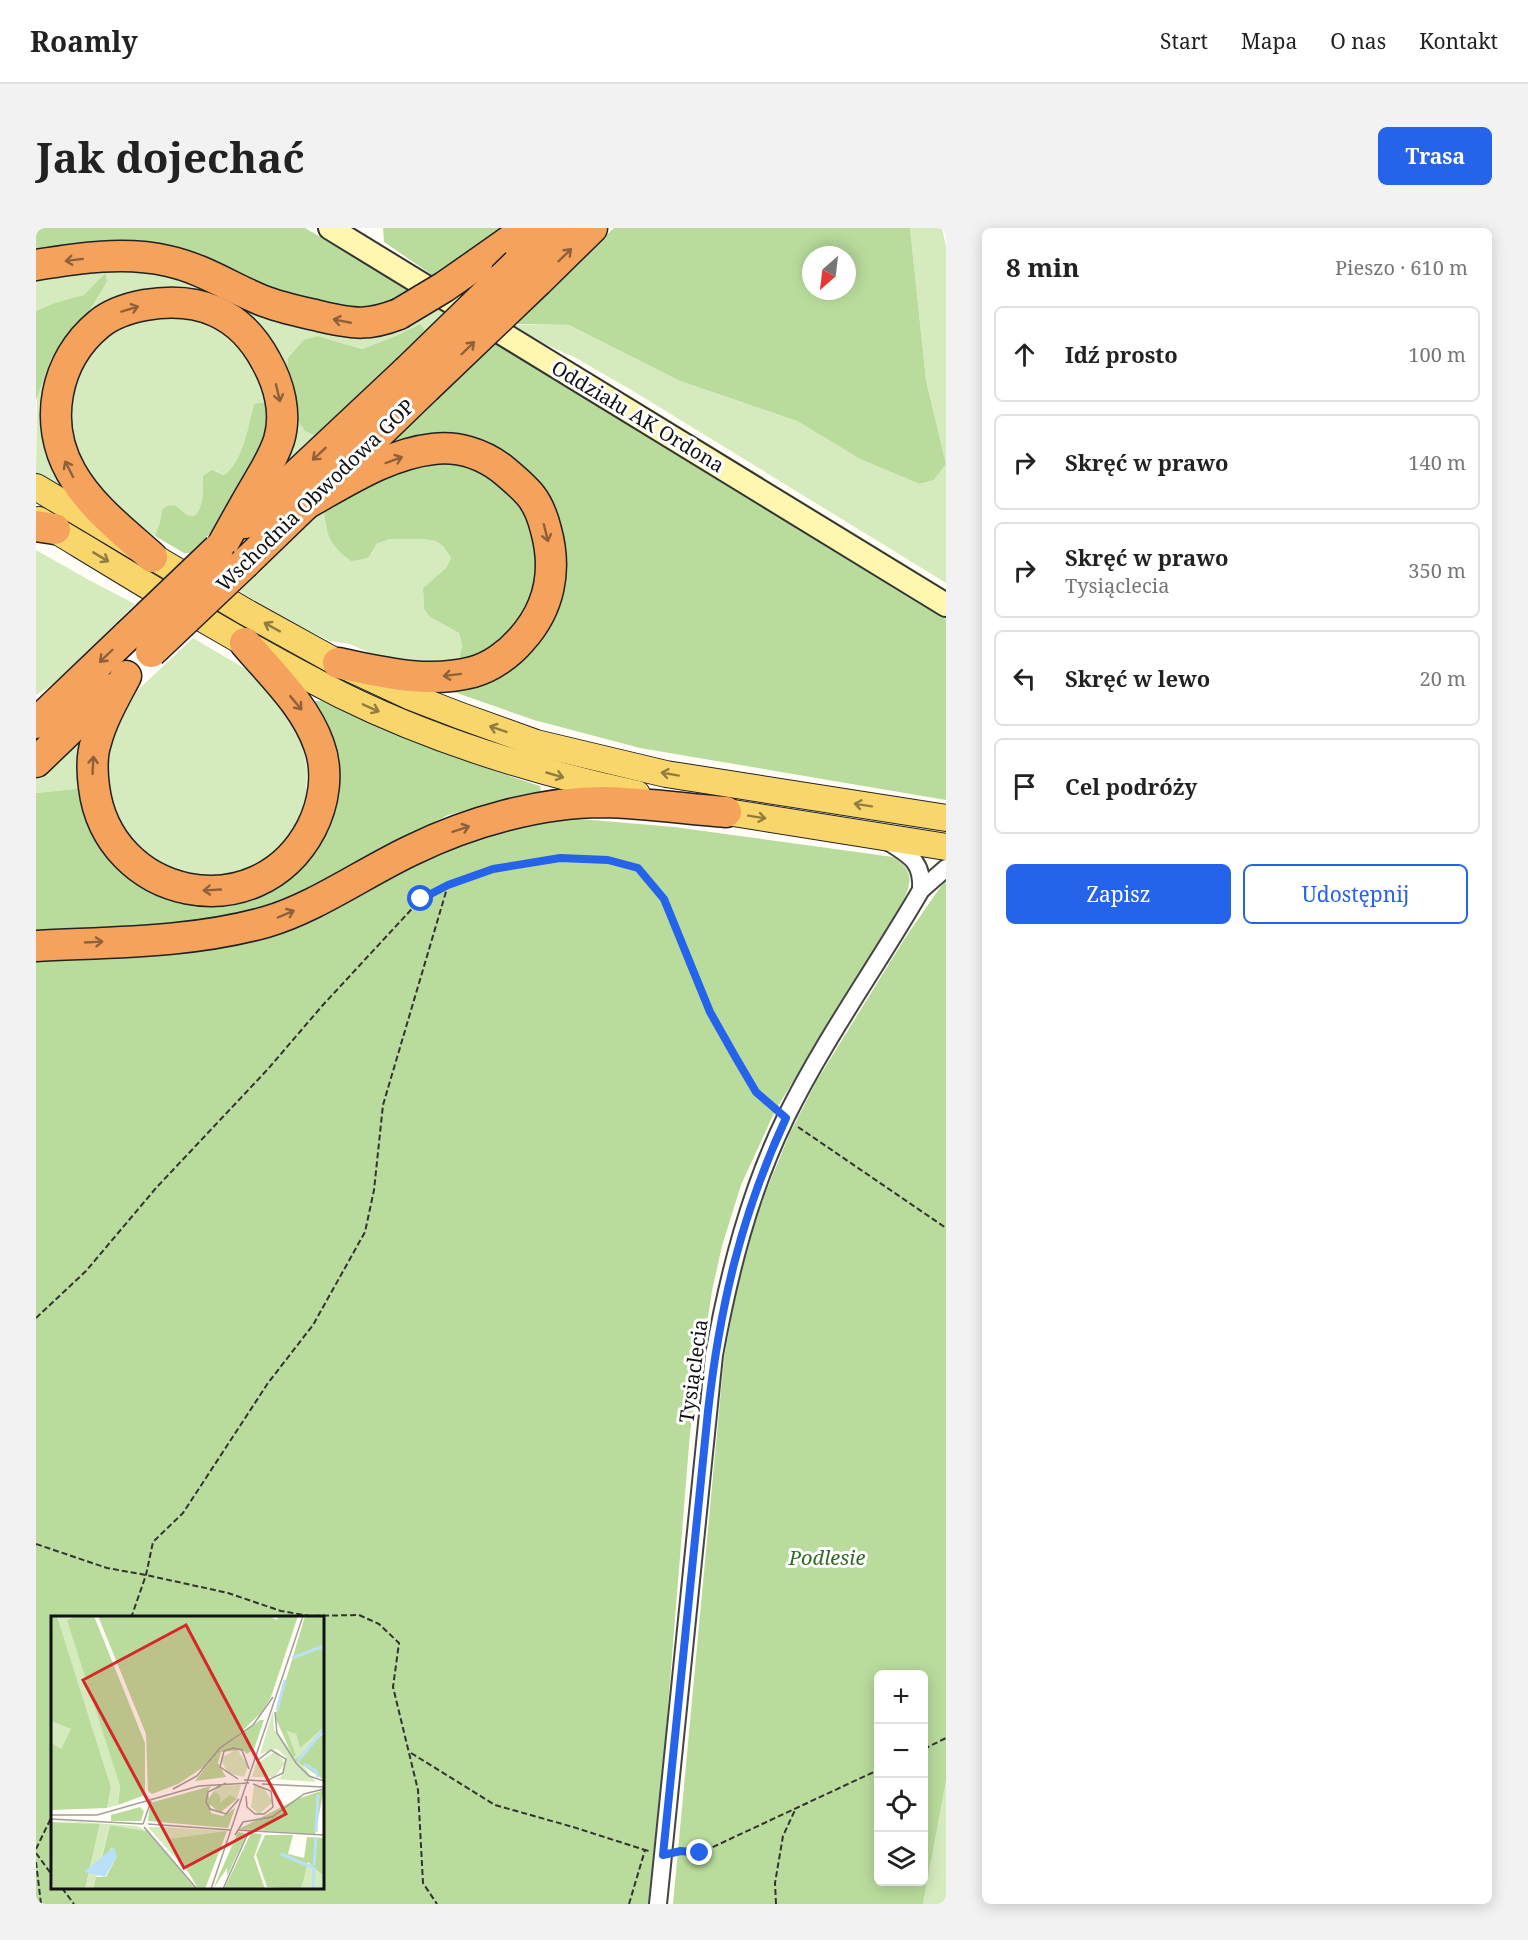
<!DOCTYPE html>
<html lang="pl">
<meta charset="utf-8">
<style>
:root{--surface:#fff;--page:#f2f2f2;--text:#222;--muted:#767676;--line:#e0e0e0;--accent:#2563eb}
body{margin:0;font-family:"Noto Serif",serif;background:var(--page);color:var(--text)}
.controls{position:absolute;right:18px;bottom:18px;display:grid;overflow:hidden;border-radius:9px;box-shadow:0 3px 15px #0003}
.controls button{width:54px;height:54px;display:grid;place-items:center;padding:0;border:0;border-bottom:2px solid var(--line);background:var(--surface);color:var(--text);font:30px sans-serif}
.compass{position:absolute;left:766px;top:18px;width:54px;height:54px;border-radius:50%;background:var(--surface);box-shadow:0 3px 15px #0003;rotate:208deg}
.stop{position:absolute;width:18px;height:18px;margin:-14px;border:4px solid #2563eb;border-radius:50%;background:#fff}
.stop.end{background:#2563eb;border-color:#fff;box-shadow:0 2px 6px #0008}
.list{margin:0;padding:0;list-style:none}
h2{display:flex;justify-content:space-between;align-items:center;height:78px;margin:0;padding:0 24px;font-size:26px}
h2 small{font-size:20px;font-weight:400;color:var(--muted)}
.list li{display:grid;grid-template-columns:39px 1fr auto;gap:18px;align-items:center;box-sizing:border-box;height:96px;margin:0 12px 12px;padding:0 12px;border:2px solid var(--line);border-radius:9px}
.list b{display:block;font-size:22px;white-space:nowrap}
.list p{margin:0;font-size:20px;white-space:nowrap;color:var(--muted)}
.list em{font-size:20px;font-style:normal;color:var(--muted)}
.actions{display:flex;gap:12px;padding:18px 24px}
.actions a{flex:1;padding:14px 0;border:2px solid var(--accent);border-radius:9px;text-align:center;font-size:21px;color:var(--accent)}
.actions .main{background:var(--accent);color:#fff}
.icon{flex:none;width:33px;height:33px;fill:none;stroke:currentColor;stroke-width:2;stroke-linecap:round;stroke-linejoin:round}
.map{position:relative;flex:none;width:910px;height:1676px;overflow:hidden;border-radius:9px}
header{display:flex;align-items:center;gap:36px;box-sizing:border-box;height:84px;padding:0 30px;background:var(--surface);border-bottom:2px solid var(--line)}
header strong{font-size:28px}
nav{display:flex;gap:33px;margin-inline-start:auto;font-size:21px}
.intro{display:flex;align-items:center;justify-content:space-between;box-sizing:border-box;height:144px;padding:0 36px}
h1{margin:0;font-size:42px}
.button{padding:15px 27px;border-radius:9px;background:var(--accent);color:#fff;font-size:21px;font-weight:700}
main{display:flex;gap:36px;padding:0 36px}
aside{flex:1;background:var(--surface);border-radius:9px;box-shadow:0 3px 15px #0003}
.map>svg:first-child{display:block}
</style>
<header>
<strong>Roamly</strong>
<nav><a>Start</a><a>Mapa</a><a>O nas</a><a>Kontakt</a></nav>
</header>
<div class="intro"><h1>Jak dojechać</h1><a class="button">Trasa</a></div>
<main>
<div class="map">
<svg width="910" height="1676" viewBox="0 0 910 1676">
<rect width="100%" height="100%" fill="#fffdf5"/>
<g fill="#d5ebbd">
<path d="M874,0H906L910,18V355L597,163L540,130L497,111L474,97H533L644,153L761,193L824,231L885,256L898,252L910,236L890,152Z"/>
<path d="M69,37L401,78L413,85L392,106L384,96L362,107L326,121L282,108L281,208L235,254L255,179L167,67L28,121L43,274L0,247L1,167L15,131L29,109L52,85L69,57L68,46L48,67L0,83V47Z"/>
<path d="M152,82L198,104L236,173L218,177C213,196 206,236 188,247L180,243L167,248C166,262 169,279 158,288L151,287L139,277L126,282L124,294L119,308L87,290L34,224L33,155L71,99Z"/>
<path d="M503,118L531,131L594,168L910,361V368Z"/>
<path d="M288,281L290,300L336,326L340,316L354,311H387L401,313L407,318L415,330L410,340L387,360L388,381L394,389L423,405L426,417L422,438L354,434L314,416L294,413L243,388L203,363Z"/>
<path d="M0,322L53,352L99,376L22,453L0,467Z"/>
<path d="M157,410L225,450L259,495L267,517L271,542L270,567L268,587L261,608L216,647L141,651L80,604L67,536L88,475Z"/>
<path d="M52,496L48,560L0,565V550Z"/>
<path d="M910,1553V1676H887Z"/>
</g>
<g fill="#b9dc9c" fill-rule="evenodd">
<path d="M0,0H269L378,64L341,82L268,75L155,32L0,27Z"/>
<path d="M347,0H475L402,51L348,14Z"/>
<path d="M578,0H874L890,152L910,236L898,252L884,256L824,231L761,193L644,153L533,97L475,96ZM775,27H811V63H775Z"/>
<path d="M69,45L71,52L69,57L52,85L29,109L15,131L0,172V83L19,75L48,67Z"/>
<path d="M384,96L392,106L281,208L269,203L261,191L251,148L252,130L268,112L282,108L326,121L362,107Z"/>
<path d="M458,113L910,391V572L604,520L498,492L418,464L408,458L431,452L520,364L477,235L335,229Z"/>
<path d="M236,173L235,207L191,289L154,325H148L119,308L124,294L126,282L131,278L139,277L151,287L158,288C169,279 166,262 167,248L176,242L188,247C206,236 213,196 218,176Z"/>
<path d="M419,230L470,255L500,302L503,358L476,408L422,438L426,417L423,405L394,389L388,381L387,360L410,340L415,330L407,318L400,313L387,311H354L340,316C334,331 331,331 315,333C294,317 290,308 288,281L333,249Z"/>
<path d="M277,473H285C356,506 429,534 504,558L505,563L412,587L257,670L209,691L0,708V565L48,560L146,672L275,622V481Z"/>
<path d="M519,591H544L638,599L857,629C882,644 874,659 863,681L739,883L705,957L686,1018L676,1063L654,1205L616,1676H0V731L110,725L439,607ZM16,1390H286V1660H16Z"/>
<path d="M910,651V1553L887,1676H637L688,1130L698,1075L713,1009L733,956L754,905L780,854L869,710ZM842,1446H888V1654H842Z"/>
</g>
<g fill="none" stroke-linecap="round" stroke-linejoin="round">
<g stroke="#444" stroke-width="20">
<g id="street">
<path d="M851,613C873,627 887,633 885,662"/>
<path d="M622,1676L678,1127C693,1045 713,965 750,889C789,810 841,738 885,662L910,640"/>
</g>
</g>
<g stroke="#333" stroke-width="26">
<path id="secondary" d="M294,0L910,377"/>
</g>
<g stroke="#222" stroke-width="28">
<g id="primary">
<path d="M0,259L208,383L302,435L373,468L425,488L500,515L630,546L910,590"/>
<path d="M3,292C102,352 201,414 305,467C398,513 500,544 601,566"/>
<path d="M672,581L910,619"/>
</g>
</g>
<g stroke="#222" stroke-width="33">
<g id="highway">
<path d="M441,36L492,0"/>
<path d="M481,36L519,0"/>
<path d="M0,37C43,30 89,23 132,33C165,40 194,59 225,72C245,80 266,84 287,89C319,96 332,98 363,86"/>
<path d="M502,53L556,0"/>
<path d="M268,277C308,255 351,226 397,221C422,218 446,226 465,240C476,249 487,258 495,268C503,278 507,290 510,302C521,342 514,380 485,412C473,426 455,439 437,444C391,456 346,444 302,435"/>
<path d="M209,295L371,143"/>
<path d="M0,298L19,301"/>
<path d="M116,329C87,303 54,278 35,244C7,195 19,132 63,96C75,86 93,80 109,77C162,68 204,84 230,133C243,156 251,185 243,212C238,228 229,242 221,256C209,276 198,296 187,316"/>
<path d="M209,335L390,160"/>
<path d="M90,448C79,469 66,491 60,514C55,529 56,544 58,559C72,672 221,703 275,601C288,576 293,544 283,517C269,477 236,447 209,415"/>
<path d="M0,495L92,407"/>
<path d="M0,534L76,461"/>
<path d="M0,718C76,714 155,715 230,694C279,680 329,644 376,622C433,594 504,574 568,574C609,575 650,581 690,584"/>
</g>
</g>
<g stroke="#333" stroke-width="2" stroke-dasharray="6 3" stroke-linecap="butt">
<path d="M762,899L910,1000"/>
<path d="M0,1090L50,1043L120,960L232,841L286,778L385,671L412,657L457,641L524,630L572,632L602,640L628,671L674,784L720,864L739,880"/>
<path d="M0,1316L71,1340L110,1347L192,1365L245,1383L274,1388L323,1387L343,1396L363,1415L357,1459L382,1562L387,1655L401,1676"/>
<path d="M95,1390L110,1347L117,1314L147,1285L232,1155L277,1097L329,1004L338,962L347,877L412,657"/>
<path d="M888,1521L910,1510"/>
<path d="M375,1525L459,1577L537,1599L609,1622"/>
<path d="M0,1621L16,1588"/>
<path d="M642,1624L664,1625L842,1542"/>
<path d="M0,1625L16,1647"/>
<path d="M0,1634L5,1676"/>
<path d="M26,1660L38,1676"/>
<path d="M593,1676L609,1622L613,1623"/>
<path d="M740,1676L739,1655L747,1608L759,1582"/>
</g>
<use href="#street" stroke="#fff" stroke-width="16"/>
<use href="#secondary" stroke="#fff6b0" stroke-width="22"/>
<use href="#primary" stroke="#f9d66b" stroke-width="26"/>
<use href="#highway" stroke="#f5a25d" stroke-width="30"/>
<g stroke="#222" stroke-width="33" stroke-linecap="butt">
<g id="highway-bridge">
<path d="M363,86L408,59L441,36"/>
<path d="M371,143L481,36"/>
<path d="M390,160L502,53"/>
<path d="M92,407L182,321"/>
<path d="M115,424L209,335"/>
</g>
</g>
<use href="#highway-bridge" stroke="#f5a25d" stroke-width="30"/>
</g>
<defs><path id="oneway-shaft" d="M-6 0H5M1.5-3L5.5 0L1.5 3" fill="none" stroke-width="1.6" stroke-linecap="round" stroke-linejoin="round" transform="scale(1.5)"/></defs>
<g stroke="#8e613b">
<use href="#oneway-shaft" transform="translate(529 27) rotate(-44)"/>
<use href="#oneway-shaft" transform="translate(38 32) rotate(173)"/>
<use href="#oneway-shaft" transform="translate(94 81) rotate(-17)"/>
<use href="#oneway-shaft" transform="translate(306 93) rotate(-169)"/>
<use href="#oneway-shaft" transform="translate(432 120) rotate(-44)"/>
<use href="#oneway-shaft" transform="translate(242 165) rotate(77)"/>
<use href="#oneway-shaft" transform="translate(283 226) rotate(137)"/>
<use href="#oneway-shaft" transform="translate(358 232) rotate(-20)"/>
<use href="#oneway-shaft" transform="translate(33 241) rotate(-117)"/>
<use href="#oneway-shaft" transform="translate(510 305) rotate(76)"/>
<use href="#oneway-shaft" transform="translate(70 428) rotate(136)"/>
<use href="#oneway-shaft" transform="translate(416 447) rotate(173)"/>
<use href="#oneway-shaft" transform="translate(260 475) rotate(50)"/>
<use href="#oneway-shaft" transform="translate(57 537) rotate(-87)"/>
<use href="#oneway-shaft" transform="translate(425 601) rotate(-19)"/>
<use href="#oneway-shaft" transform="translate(176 662) rotate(177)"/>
<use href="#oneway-shaft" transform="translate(250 686) rotate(-23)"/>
<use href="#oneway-shaft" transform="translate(58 714) rotate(-3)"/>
</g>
<g stroke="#917d42">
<use href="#oneway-shaft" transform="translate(65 329) rotate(31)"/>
<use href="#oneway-shaft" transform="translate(236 399) rotate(-151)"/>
<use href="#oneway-shaft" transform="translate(335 480) rotate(24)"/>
<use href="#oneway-shaft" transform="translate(462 501) rotate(-161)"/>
<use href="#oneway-shaft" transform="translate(634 546) rotate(-170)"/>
<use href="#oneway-shaft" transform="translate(519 547) rotate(16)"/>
<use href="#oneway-shaft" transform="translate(827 577) rotate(-171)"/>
<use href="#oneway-shaft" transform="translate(721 589) rotate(9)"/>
</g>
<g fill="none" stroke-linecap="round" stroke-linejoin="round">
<path stroke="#2563eb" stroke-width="8" d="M385,671L412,657L457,641L524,630L572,632L602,640L628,671L674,784L700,830L720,864L750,890C705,987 684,1078 672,1183L627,1627L645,1623L664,1625"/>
</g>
<g text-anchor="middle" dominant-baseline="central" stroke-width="6" stroke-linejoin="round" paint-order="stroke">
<g font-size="20" fill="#111" stroke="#fff">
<text transform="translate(602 188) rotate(31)">Oddziału AK Ordona</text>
<text transform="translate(279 267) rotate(-44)">Wschodnia Obwodowa GOP</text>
<text transform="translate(657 1143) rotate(-82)">Tysiąclecia</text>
</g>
<g font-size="20" font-style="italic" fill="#2f6b1f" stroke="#fff">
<text x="791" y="1329">Podlesie</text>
</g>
</g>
<g transform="translate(15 1388)">
<rect width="273" height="273" fill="#fffdf5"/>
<path d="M6,0H25L17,3L69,170L67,189L56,192L60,171ZM222,95L223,113L265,166L224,163L230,161L235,141L226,133L209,138ZM0,105L20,113L10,134L0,127ZM273,111L264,129L244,144L236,115L245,118L249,131ZM186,133L197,150L193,161L176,157L170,142ZM225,135L234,148L223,161H201L205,148ZM190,169L186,183L171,186L162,176L167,170ZM203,170L212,171L222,186L208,198L200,191ZM0,204L86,210L96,215L59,209L42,273H34L49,209ZM97,211H110L176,215L119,226L142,262ZM261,245L273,260V273H250L253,254Z" fill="#d5ebbd"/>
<path d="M0,0H6L60,171L56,192L0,194V127L10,133L20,113L0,105ZM25,0H43L94,127V179L67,189L69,170L16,4ZM47,0H218L226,4L227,0H247L220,81L210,97L154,150L127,168L101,178L97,175L95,118ZM254,0H273V111L249,132L245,118L236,115L245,139L242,141L224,101ZM209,104H213L203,133L196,138L192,134L170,136L167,147L175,161L144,165L168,134ZM273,117V164L244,144ZM160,170L157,175L160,197L172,200L184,192L177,212L97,205L99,187ZM273,174L264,218L188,213L246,183ZM162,176L168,178L170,186L179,179L186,183L169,197L156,186ZM89,191L93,195L90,205H60V199ZM0,206L49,208L34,273H2ZM59,209L96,215L145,273H42L45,261H55L66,240L60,232L58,240L51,241ZM176,215L154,273H147L119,223ZM187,216L196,218L176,260V252L162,273ZM200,217L211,218L203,241L214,273H173ZM214,219H242L237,238L253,242L256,221L273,222V260L257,246L250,273L216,271L205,239Z" fill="#b9dc9c"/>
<path d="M63,231L66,240L54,261L33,256Z" fill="#b9e0f7"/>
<path fill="none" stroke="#b9e0f7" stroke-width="3" d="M241,42L273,30M226,94L234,64M247,145L273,113M253,148L265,155L267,161M265,216L267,179M230,238L263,252M263,249L265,221M262,273L263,251"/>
<path fill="none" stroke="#a09f9a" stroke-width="1.5" d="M224,96L226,117L245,147L258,160L273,165M207,144L220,134L235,143L232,157L215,165M187,163L169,151L173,135L182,132L191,134L198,153M193,164L215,165M175,167L157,176L155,186L159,193L175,198L188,183M211,168L272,171M122,173L146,160L169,132L202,109L222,81M195,180L196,191L204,198H213L222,191L220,175L202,168M0,199H46L148,170L198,167M0,203L92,208M92,208L100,185M97,208L179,214M93,211L146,273M187,214L273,219M184,219L192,206L221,201L253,178L273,173M160,273L252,0M172,273L198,215"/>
<path fill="#d62828" fill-opacity="0.15" stroke="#d62828" stroke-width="3" d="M135,9L235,198L133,252L32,64Z"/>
<rect width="273" height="273" fill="none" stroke="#111" stroke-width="3"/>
</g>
</svg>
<div class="controls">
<button>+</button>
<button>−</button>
<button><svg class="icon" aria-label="locate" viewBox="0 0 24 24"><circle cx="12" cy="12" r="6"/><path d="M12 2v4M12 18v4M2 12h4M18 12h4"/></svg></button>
<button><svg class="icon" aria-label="layers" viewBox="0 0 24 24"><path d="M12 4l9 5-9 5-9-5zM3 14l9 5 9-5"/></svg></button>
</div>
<svg class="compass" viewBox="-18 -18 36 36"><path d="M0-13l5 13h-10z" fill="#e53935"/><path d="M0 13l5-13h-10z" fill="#767676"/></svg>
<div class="stop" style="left:385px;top:671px"></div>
<div class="stop end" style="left:664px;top:1625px"></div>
</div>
<aside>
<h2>8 min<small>Pieszo · 610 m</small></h2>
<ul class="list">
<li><svg class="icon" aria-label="ahead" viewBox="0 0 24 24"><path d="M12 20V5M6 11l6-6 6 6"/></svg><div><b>Idź prosto</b></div><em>100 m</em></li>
<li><svg class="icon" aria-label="right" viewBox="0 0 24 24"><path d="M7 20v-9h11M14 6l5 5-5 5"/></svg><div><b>Skręć w prawo</b></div><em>140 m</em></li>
<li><svg class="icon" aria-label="right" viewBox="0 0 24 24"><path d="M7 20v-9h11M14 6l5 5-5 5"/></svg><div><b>Skręć w prawo</b><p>Tysiąclecia</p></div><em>350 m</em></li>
<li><svg class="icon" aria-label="left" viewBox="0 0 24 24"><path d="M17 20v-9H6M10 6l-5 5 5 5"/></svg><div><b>Skręć w lewo</b></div><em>20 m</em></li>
<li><svg class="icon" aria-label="arrive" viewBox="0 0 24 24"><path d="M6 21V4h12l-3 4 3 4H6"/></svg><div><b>Cel podróży</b></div></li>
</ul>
<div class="actions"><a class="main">Zapisz</a><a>Udostępnij</a></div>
</aside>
</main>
